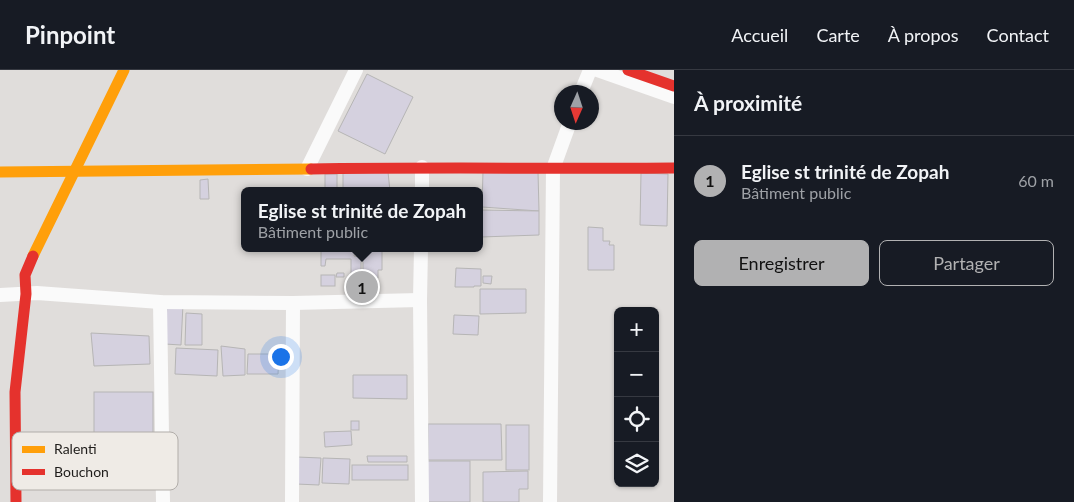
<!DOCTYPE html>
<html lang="fr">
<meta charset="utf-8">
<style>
:root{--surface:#171b24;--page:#20242c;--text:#f1f3f6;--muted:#9ea1a6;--line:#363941;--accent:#b1b1b2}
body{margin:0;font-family:Lato,sans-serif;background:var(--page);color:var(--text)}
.controls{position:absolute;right:15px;bottom:15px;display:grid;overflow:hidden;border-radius:8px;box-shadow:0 1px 4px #0004}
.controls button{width:45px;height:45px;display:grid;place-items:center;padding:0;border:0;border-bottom:1px solid var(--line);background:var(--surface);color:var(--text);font:25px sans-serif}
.compass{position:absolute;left:554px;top:15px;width:45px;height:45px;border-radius:50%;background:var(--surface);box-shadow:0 1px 4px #0004;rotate:183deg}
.you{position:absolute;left:280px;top:286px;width:18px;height:18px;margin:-12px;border:4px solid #fff;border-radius:50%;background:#1a73e8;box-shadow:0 0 0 8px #1a73e833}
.badge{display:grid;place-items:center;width:32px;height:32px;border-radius:50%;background:var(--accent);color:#111;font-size:16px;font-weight:700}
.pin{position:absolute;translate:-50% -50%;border:2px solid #fff;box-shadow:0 1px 5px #0006}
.popup{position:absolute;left:241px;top:117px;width:242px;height:65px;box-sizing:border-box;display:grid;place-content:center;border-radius:8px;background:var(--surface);filter:drop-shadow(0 1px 4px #0005);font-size:16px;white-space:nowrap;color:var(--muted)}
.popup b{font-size:19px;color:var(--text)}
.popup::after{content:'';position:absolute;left:50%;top:100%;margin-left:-10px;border:10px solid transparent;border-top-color:var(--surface)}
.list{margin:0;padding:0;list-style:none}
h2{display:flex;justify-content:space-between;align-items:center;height:65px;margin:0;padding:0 20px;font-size:21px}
h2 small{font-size:16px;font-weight:400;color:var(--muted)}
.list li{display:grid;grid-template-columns:32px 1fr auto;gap:15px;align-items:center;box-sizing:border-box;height:90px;padding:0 20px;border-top:1px solid var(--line)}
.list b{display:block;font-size:19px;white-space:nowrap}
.list p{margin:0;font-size:16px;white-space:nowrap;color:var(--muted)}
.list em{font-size:16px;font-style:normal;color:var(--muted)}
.actions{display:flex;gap:10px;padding:15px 20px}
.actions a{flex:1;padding:11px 0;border:1px solid var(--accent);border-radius:8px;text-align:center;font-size:18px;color:var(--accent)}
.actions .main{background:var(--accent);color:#111}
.icon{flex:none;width:28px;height:28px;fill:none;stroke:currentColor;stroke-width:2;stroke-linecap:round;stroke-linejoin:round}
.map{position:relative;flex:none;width:674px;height:432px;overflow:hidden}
header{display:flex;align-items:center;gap:30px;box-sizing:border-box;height:70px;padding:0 25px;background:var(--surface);border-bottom:1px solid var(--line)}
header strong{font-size:24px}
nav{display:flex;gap:28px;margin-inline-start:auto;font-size:18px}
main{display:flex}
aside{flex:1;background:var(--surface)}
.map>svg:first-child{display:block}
</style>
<header>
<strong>Pinpoint</strong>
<nav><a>Accueil</a><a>Carte</a><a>À propos</a><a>Contact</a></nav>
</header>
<main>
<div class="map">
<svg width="674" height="432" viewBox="0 0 674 432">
<rect width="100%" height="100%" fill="#e0dddb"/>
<g fill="#d5d1df" stroke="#b6b5b5">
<path d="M367,4L413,27L385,84L338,61Z"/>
<path d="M343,101L388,102L390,121H343Z"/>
<path d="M483,101L538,102L539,141L482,137Z"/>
<path d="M641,103L668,104L667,156L640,155Z"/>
<rect x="325" y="104" width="12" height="15"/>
<path d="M208,109L209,129H200V110Z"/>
<path d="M480,140L539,141V165L481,167Z"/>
<path d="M588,157L603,158V171H610L609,175H614V200H588Z"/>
<path d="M321,178H355L354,186L361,187V206H351V189H326L325,196H321Z"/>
<path d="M363,178L382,179V200H378V208H363Z"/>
<path d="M456,198L481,199V216H474V217H455Z"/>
<path d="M337,203H344V207H336Z"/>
<rect x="321" y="205" width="14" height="11"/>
<path d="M483,206H492L491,214L483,213Z"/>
<path d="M480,219H526V243L480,244Z"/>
<path d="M167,233L183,234L181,275L165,274Z"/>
<path d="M186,243L202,244V275H185Z"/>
<path d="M454,245L479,246L478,265L453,264Z"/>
<path d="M91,263L149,266L150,294L94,296Z"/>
<path d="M221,276L245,279V305L223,306Z"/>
<path d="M176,278L218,280L217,306L175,304Z"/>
<path d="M248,284H279L278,304H247Z"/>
<path d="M353,305H407V329L353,328Z"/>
<rect x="94" y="322" width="59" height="79"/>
<rect x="351" y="351" width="8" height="9"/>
<path d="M428,354H501L502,390H428Z"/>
<rect x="506" y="355" width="23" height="45"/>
<path d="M351,361L352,375L325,377L324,362Z"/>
<path d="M367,386H407V392H368Z"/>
<path d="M297,387L321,388L319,415L296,414Z"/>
<path d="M323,388L350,389L349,414L322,413Z"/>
<rect x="427" y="391" width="43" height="41"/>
<rect x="352" y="395" width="56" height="15"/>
<path d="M528,401V419H519V432H483V402Z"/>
</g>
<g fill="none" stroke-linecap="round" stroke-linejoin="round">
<g stroke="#fafafa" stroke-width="14">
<path d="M597,0L674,27"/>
<path d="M581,22L590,0"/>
<path d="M307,99L356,0"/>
<path d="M422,121V97"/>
<path d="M421,178L420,230L422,432"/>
<path d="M0,225L37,223L160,232L293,233L420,230"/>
<path d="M160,232L163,432"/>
<path d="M292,432L293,233"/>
<path d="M550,432L553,99L570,52"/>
</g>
<g stroke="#ff9f0a" stroke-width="11">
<path d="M0,102L311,99"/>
<path d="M33,186L124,0"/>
</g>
<g stroke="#e5322d" stroke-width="11">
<path d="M628,0L674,16"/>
<path d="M311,99C432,97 553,99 674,98"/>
<path d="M16,432L15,322L26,224L25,205L33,186"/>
</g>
</g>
<rect x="12" y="362" width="166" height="58" rx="8" fill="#efebe6" stroke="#b1ada9" stroke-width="1"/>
<rect x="22" y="376" width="23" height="7" fill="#ff9f0a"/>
<rect x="22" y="399" width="23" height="6" fill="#e5322d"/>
<g font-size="14" fill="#1f1d1b">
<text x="54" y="384">Ralenti</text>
<text x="54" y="407">Bouchon</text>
</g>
</svg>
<div class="controls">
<button>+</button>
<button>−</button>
<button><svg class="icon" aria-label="locate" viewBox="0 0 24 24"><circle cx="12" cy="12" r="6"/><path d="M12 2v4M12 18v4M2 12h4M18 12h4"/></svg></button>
<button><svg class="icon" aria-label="layers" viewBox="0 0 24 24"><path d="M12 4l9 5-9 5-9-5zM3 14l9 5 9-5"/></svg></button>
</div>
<svg class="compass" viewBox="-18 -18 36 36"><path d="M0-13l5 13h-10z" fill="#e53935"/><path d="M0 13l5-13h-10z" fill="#9ea1a6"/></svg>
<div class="you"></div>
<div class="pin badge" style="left:362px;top:217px">1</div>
<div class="popup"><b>Eglise st trinité de Zopah</b>Bâtiment public</div>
</div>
<aside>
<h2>À proximité<small></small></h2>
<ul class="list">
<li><span class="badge">1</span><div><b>Eglise st trinité de Zopah</b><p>Bâtiment public</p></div><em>60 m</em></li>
</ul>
<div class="actions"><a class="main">Enregistrer</a><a>Partager</a></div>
</aside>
</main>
